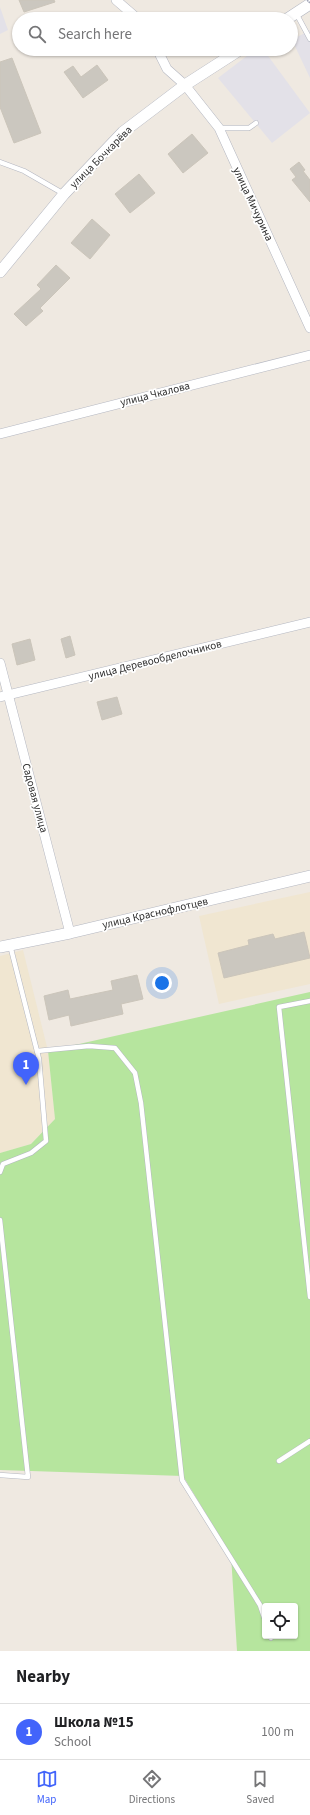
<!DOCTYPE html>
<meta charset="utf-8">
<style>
:root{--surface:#fff;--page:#f6f6f6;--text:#202124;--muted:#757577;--line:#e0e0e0;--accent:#4264fb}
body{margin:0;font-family:"Source Sans 3",sans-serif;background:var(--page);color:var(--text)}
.controls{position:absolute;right:12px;bottom:12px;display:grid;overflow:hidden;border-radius:4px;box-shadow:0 1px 3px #0004}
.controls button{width:36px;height:36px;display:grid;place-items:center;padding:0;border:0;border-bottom:1px solid var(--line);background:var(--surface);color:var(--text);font:20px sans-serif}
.you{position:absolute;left:162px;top:983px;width:14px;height:14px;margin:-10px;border:3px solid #fff;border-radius:50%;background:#1a73e8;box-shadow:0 0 0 6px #1a73e833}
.badge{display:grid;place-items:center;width:26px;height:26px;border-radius:50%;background:var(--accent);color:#fff;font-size:13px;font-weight:700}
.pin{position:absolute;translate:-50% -33px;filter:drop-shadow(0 1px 2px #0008)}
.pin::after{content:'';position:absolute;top:21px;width:14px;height:12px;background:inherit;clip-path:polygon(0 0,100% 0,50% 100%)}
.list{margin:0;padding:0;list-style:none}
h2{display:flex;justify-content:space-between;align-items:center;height:52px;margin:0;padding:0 16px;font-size:17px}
h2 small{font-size:13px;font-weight:400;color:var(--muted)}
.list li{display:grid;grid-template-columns:26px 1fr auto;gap:12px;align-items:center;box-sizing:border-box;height:56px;padding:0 16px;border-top:1px solid var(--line)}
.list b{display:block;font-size:15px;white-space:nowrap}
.list p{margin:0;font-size:13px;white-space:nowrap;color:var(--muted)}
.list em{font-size:13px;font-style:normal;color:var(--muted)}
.icon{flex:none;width:22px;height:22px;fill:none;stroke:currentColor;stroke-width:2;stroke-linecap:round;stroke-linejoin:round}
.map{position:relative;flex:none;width:310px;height:1651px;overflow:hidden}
.search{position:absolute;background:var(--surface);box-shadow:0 1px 3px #0004;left:12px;right:12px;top:12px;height:44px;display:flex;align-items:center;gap:10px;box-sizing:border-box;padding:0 14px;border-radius:22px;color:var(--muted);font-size:15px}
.sheet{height:108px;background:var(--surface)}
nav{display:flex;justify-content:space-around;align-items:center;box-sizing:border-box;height:56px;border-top:1px solid var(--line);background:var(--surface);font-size:11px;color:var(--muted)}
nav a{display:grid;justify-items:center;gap:2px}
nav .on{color:var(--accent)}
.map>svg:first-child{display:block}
</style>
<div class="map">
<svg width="310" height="1651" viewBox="0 0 310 1651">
<rect width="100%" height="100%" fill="#efe9e1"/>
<g fill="#e3e1e8">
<path d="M0,7L8,30L0,34Z"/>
<path d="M310,30V78L292,40Z"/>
<path d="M256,49H263L310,113L272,143L218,78Z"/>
</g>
<g fill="#f0e6d1">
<path d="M310,892V984L219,1004L199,916Z"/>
<path d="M23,950L48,1051L55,1119L31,1144L0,1153V956Z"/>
</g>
<path fill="#b6e59e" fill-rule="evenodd" d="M310,992V1651H237L231,1555L183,1476L0,1470V1153L31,1144L55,1119L48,1051ZM265,1606H295V1636H265Z"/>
<g fill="#cbc7bf" stroke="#cbc5ba">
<path d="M19,0H54L55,2L24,12Z"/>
<path d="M12,58L41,133L14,143L0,107V62Z"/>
<path d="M97,65L108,80L83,98L64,72L73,66L81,77Z"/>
<path d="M192,134L208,153L183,173L168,154Z"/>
<path d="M299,162L305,170L303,171L310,180V202L292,180L296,177L290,169Z"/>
<path d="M139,174L155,193L130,213L115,194Z"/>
<path d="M92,219L110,235L90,259L71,243Z"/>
<path d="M56,265L70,278L40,308L43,311L26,326L14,314L41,289L37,285Z"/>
<path d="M70,636L75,655L66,658L61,639Z"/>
<path d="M30,639L35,660L17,665L12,644Z"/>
<path d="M117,697L122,714L102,720L97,702Z"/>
<path d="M304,932L310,958L224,978L218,953L249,945L248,940L273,934L275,939Z"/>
<path d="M137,975L143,999L121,1004L123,1014L71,1026L69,1015L49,1020L44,996L68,990L70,999L113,990L111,981Z"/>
</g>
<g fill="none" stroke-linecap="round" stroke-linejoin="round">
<g stroke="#b4b7c1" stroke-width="5.5">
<g id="service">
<path d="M296,13L310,39"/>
<path d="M219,128H249L256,123"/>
<path d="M0,162L24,171L64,194"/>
<path d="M310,1001L279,1007L310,1297"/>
<path d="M37,1051L89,1046L115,1048L135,1073L141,1103L182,1480L260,1605L265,1620"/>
<path d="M0,1172L3,1164L31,1153L46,1141L39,1059L10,945"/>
<path d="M0,1220L28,1477L0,1475"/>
<path d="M279,1461L310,1441"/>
<path d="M270,1636L271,1638"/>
</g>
</g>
<g stroke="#b4b7c1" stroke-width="10">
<g id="minor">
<path d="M116,0L138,19"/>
<path d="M157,49L167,69L185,85L219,128L310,328"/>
<path d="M0,434L310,355"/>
<path d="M0,663L70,933"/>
<path d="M0,697L310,622"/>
</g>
</g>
<g stroke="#b4b7c1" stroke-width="12">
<g id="tertiary">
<path d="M287,19L310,4"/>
<path d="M0,272L64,194L123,132L185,85L241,49"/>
<path d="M0,947L70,933L310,876"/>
</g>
</g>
<use href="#service" stroke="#fff" stroke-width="4.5"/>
<use href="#minor" stroke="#fff" stroke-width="9"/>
<use href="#tertiary" stroke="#fff" stroke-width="11"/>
<g stroke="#a3a6b8" stroke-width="4.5">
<path id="rail" d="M309,0L310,1"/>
</g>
<use href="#rail" stroke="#fff" stroke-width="3" stroke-dasharray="9" stroke-linecap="butt"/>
</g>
<g text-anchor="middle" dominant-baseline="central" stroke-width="3.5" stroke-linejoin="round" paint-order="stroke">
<g font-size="11" fill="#2e2e2e" stroke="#fff">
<text transform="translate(101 157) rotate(-45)">улица Бочкарёва</text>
<text transform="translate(253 204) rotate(65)">улица Мичурина</text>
<text transform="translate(155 394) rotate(-14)">улица Чкалова</text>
<text transform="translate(155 660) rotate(-14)">улица Деревообделочников</text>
<text transform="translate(35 798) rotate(75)">Садовая улица</text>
<text transform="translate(155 913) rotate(-13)">улица Краснофлотцев</text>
</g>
</g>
</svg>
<div class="controls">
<button><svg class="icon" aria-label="locate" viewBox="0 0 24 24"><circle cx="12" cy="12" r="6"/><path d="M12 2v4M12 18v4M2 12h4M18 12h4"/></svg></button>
</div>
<div class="you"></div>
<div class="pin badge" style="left:26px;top:1085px">1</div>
<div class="search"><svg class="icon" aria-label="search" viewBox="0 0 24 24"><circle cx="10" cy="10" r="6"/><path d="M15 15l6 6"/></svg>Search here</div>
</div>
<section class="sheet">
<h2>Nearby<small></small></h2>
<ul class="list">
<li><span class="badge">1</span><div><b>Школа №15</b><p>School</p></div><em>100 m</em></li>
</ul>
</section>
<nav>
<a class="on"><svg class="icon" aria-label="map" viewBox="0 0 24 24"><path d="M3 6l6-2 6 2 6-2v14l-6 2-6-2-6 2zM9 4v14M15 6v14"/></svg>Map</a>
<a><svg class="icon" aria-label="directions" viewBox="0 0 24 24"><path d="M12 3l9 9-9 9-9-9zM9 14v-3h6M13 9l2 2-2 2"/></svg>Directions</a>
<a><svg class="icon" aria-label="saved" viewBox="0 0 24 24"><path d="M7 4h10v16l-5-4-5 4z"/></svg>Saved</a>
</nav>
